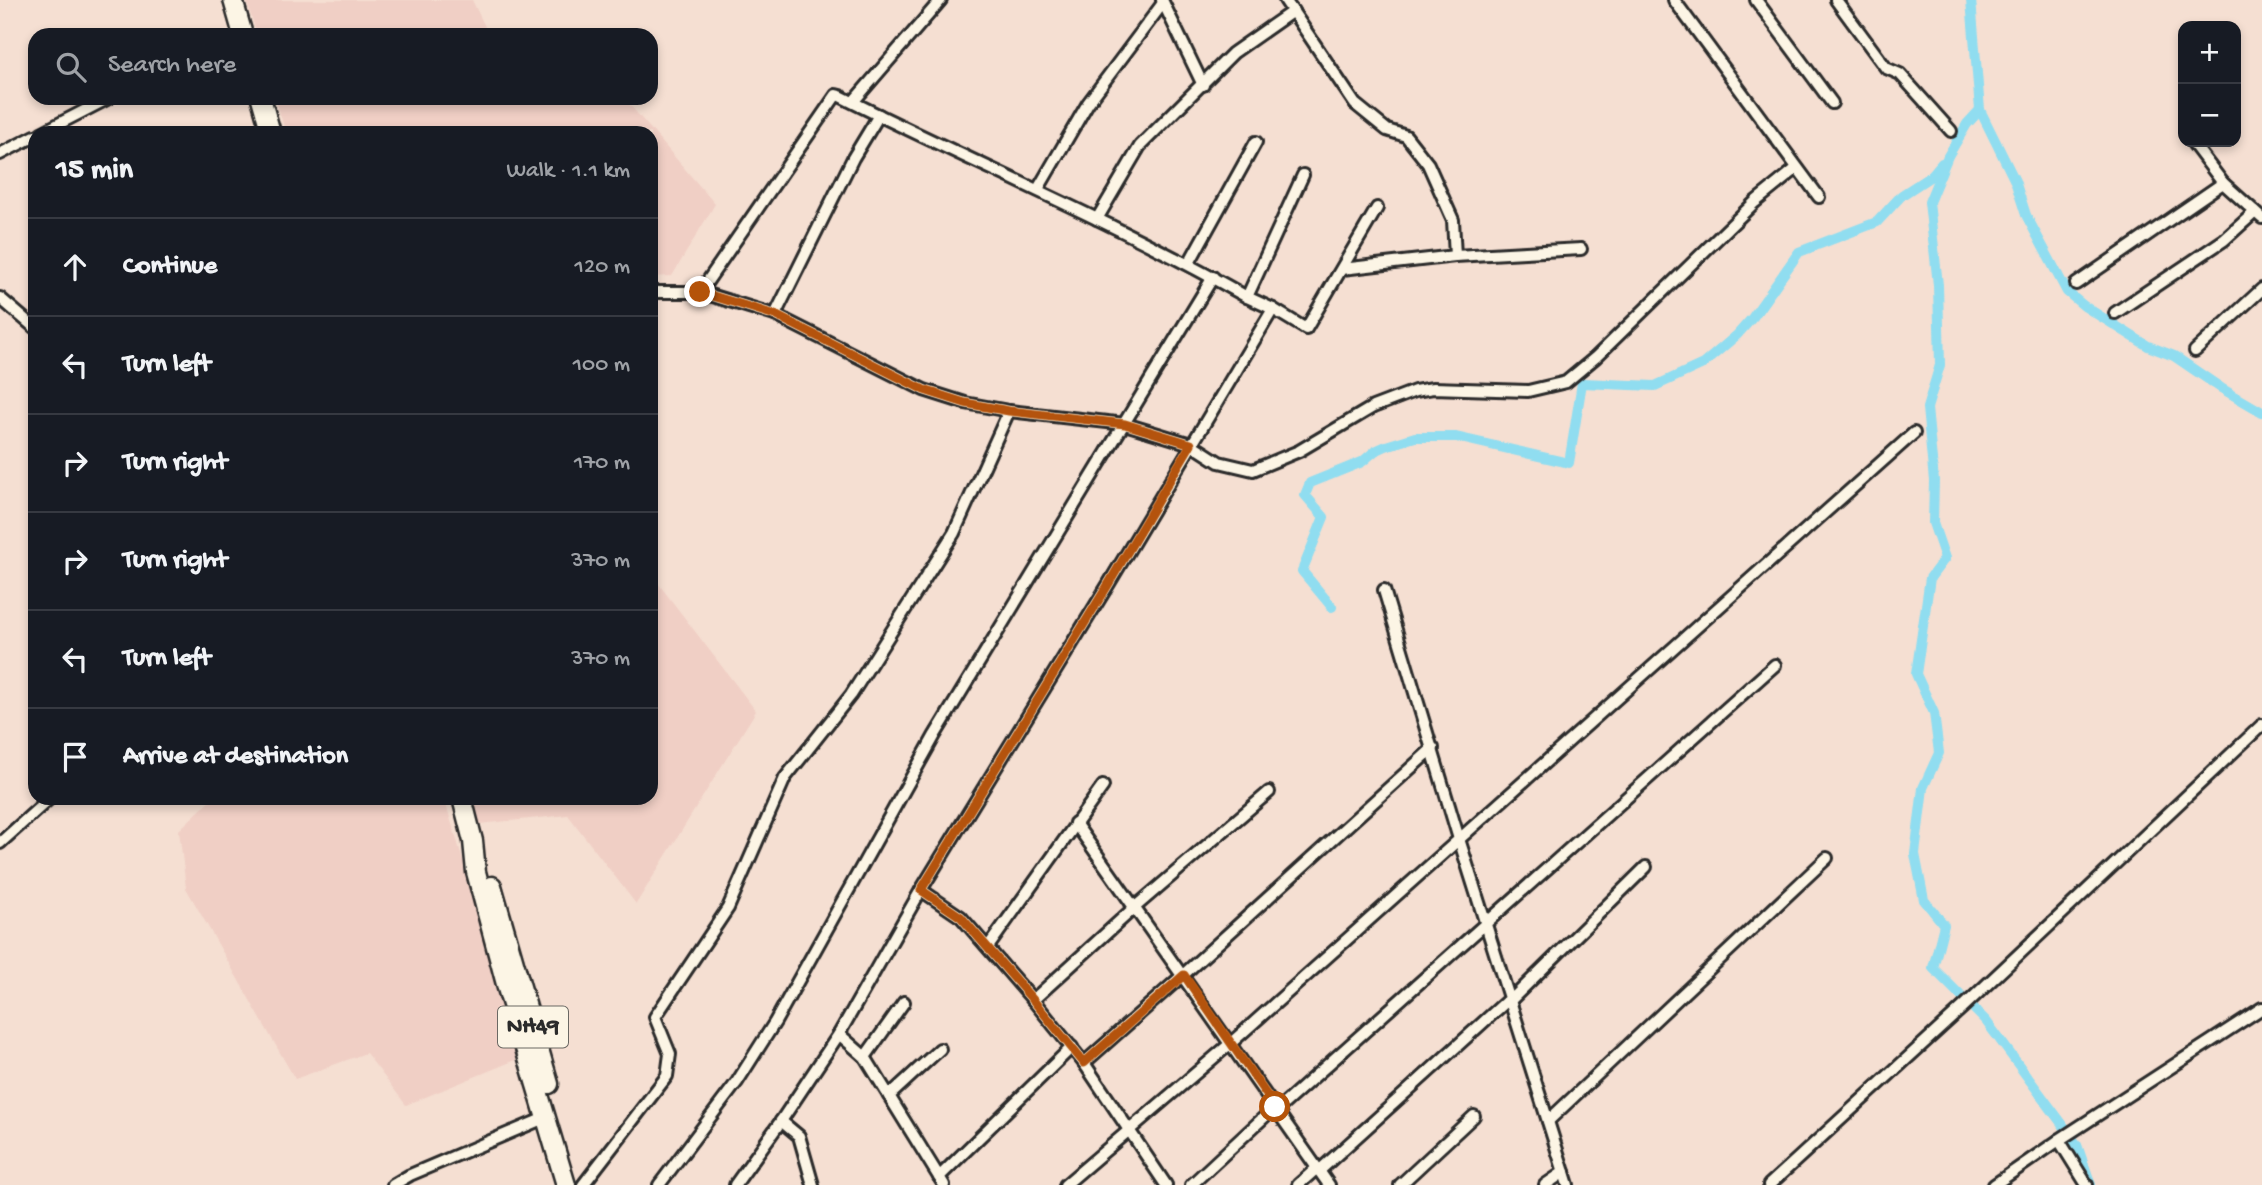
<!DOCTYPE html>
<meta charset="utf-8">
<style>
:root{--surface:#171b24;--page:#20242c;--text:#f1f3f6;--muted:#9ea1a6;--line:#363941}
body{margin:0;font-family:"Gochi Hand",sans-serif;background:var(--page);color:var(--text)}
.controls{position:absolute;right:21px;top:21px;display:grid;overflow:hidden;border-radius:14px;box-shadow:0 4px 10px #0003}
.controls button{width:63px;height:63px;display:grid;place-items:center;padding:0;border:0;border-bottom:2px solid var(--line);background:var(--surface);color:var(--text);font:35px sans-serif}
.stop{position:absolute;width:21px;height:21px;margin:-16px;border:5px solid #b45309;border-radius:50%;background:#fff}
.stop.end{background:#b45309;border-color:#fff;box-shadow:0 2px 7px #0008}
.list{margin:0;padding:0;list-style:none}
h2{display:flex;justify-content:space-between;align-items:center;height:91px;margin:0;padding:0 28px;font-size:30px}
h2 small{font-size:23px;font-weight:400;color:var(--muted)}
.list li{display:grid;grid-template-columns:46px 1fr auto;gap:21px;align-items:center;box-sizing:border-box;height:98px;padding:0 28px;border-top:2px solid var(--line)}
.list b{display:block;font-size:26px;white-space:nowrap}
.list em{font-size:23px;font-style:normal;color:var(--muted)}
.icon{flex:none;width:38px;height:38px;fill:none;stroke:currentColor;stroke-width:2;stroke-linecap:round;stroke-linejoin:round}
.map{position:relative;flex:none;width:2262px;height:1185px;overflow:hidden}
.search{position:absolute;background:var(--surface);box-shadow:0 4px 10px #0003;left:28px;top:28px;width:630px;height:77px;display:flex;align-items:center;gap:18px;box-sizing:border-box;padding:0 24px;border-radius:21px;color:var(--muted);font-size:26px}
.panel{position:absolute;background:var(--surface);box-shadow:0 4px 10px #0003;left:28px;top:126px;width:630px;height:679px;border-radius:21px}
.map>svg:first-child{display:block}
</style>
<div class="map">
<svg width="2262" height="1185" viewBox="0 0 2262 1185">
<rect width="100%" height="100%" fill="#f5dfd2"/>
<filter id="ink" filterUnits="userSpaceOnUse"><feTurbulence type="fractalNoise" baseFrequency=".0143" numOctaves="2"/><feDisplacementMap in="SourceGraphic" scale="14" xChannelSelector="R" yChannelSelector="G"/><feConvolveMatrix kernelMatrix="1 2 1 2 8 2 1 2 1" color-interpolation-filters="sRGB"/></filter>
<g filter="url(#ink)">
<g fill="#f0cfc5">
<path d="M246,0H472L489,35H257Z"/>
<path d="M275,98H624L715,204L672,276L651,277V133H286Z"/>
<path d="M651,574L756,711L636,904L568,815L479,824L471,798H651Z"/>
<path d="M213,798H444L523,1057L406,1105L366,1053L295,1079L186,888L179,830Z"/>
</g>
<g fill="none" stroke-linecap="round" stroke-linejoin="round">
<g stroke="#90ddf0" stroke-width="10">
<path d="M1971,0L1980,110L2015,181L2026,215L2067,292L2084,306L2148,346L2174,356L2221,388L2262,412"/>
<path d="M1980,110L1967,124L1948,156L1929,202L1938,285L1940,365L1927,408L1934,481L1933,523L1945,558L1930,578L1916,674L1934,713L1939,753L1923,788L1915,854L1924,900L1944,925L1933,968L1986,1021L2063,1125L2077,1145L2091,1185"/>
<path d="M1332,607L1302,571L1324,517L1305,495L1310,483L1362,462L1375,451L1386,446L1415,437H1456L1569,463L1582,383L1655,386L1703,364L1737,335L1753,317L1799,252L1877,222L1902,195L1931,176L1942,163"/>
</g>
<g stroke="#2b2b2b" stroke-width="16">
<g id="minor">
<path d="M1162,0L1203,85"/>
<path d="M1285,0L1355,104L1387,130L1406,136L1428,164L1453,220L1455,256"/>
<path d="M1674,0L1819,197"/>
<path d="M1756,0L1832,103"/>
<path d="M1836,0L1886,68L1900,74L1951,131"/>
<path d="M853,102L941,0"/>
<path d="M41,133L109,98"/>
<path d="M2192,142L2223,183L2262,218"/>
<path d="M0,154L35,136"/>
<path d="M1038,189L1088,103L1163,3"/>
<path d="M1097,219L1140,146L1233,53L1293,11"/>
<path d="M1189,263L1256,142"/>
<path d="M1342,269L1455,256L1581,249"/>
<path d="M2076,284L2223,183"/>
<path d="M651,292H700L775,315L924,390L965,403L1009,411L1125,424L1191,444L1219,462L1253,470L1299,451L1373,407L1415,391L1433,388L1528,391L1566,382L1596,357L1755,202L1797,168"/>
<path d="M700,292L836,95L840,96C975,164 1115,222 1247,297"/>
<path d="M0,298L35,328"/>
<path d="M1273,309L1306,329L1377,208"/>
<path d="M2115,313L2224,240L2255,212"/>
<path d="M775,315L853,158L879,115"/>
<path d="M2195,351L2262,289"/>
<path d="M1384,590L1459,839L1568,1185"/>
<path d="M1075,823L1329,1185"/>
<path d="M0,843L50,798"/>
<path d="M921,890L961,917L1033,1000L1084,1063L1166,1185"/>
<path d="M988,947L1103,786"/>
<path d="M1033,1000L1134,908L1269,792"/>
<path d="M1511,1000L1646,867"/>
<path d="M839,1034L865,1057L944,1185"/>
<path d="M865,1057L904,1002"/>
<path d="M1084,1063L1183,975L1433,748"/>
<path d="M889,1096L940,1049"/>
<path d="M1277,1110L1775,665"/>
<path d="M781,1121L799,1136L813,1185"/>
<path d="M1548,1121L1827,858"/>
<path d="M2059,1140L2087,1185"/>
<path d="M1319,1171L1510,998"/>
<path d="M939,1177L1072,1047"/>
<path d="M393,1185L410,1175L547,1117"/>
<path d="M583,1185L667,1076L670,1054L655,1017L728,908L785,778L851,695L954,533L1009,411"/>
<path d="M659,1185L737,1082L775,1022L935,735L1213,277"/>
<path d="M735,1185L781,1121L839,1034L921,890L1108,585L1273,309L1247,297L1303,175"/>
<path d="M1065,1185L1231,1043L1914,433"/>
<path d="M1191,1185L1275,1107"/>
<path d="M1298,1185L1317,1168"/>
<path d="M1400,1185L1474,1116"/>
<path d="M1545,1185L1564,1172"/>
<path d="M1769,1185L1962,1008L2262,725"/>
<path d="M1994,1185L2059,1140L2262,1008"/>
</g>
</g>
<g stroke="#2b2b2b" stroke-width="23">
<g id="trunk">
<path d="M233,0L243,35"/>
<path d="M261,98L271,133"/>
<path d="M462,798L473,841L476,872L507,988L566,1185"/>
<path d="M492,886L549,1084"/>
</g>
</g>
<use href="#minor" stroke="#fcf5e5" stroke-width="10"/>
<use href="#trunk" stroke="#fcf5e5" stroke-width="18"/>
</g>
</g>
<g fill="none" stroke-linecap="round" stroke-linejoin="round" filter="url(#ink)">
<path stroke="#b45309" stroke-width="9" d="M700,292L775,315L924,390L965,403L1009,411L1125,424L1191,444L1108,585L921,890L961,917L1033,1000L1084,1063L1184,975L1275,1107"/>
</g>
<g text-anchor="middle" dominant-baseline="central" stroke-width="5" stroke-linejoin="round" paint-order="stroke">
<rect fill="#fcf5e5" stroke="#6a6863" stroke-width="2" x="498" y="1006.5" width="70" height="41" rx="5"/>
<g font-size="24" font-weight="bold" fill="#2b2b2b">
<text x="533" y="1027">NH49</text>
</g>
</g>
</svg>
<div class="controls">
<button>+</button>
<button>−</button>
</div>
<div class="stop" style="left:1275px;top:1107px"></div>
<div class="stop end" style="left:700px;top:292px"></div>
<div class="search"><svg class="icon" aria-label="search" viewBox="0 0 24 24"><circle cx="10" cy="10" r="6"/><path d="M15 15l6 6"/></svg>Search here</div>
<section class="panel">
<h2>15 min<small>Walk · 1.1 km</small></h2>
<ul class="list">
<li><svg class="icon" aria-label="ahead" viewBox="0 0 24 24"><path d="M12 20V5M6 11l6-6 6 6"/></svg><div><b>Continue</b></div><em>120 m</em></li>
<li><svg class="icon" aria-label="left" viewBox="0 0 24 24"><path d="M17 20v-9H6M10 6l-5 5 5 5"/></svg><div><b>Turn left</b></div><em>100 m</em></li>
<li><svg class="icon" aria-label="right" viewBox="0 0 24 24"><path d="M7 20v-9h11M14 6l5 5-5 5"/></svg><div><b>Turn right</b></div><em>170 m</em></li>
<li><svg class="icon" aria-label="right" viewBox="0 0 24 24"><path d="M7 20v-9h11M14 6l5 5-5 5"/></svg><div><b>Turn right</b></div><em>370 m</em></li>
<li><svg class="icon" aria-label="left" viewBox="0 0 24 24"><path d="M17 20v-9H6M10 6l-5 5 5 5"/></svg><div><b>Turn left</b></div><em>370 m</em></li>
<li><svg class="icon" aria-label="arrive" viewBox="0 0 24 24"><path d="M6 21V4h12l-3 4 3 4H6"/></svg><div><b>Arrive at destination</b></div></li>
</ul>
</section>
</div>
